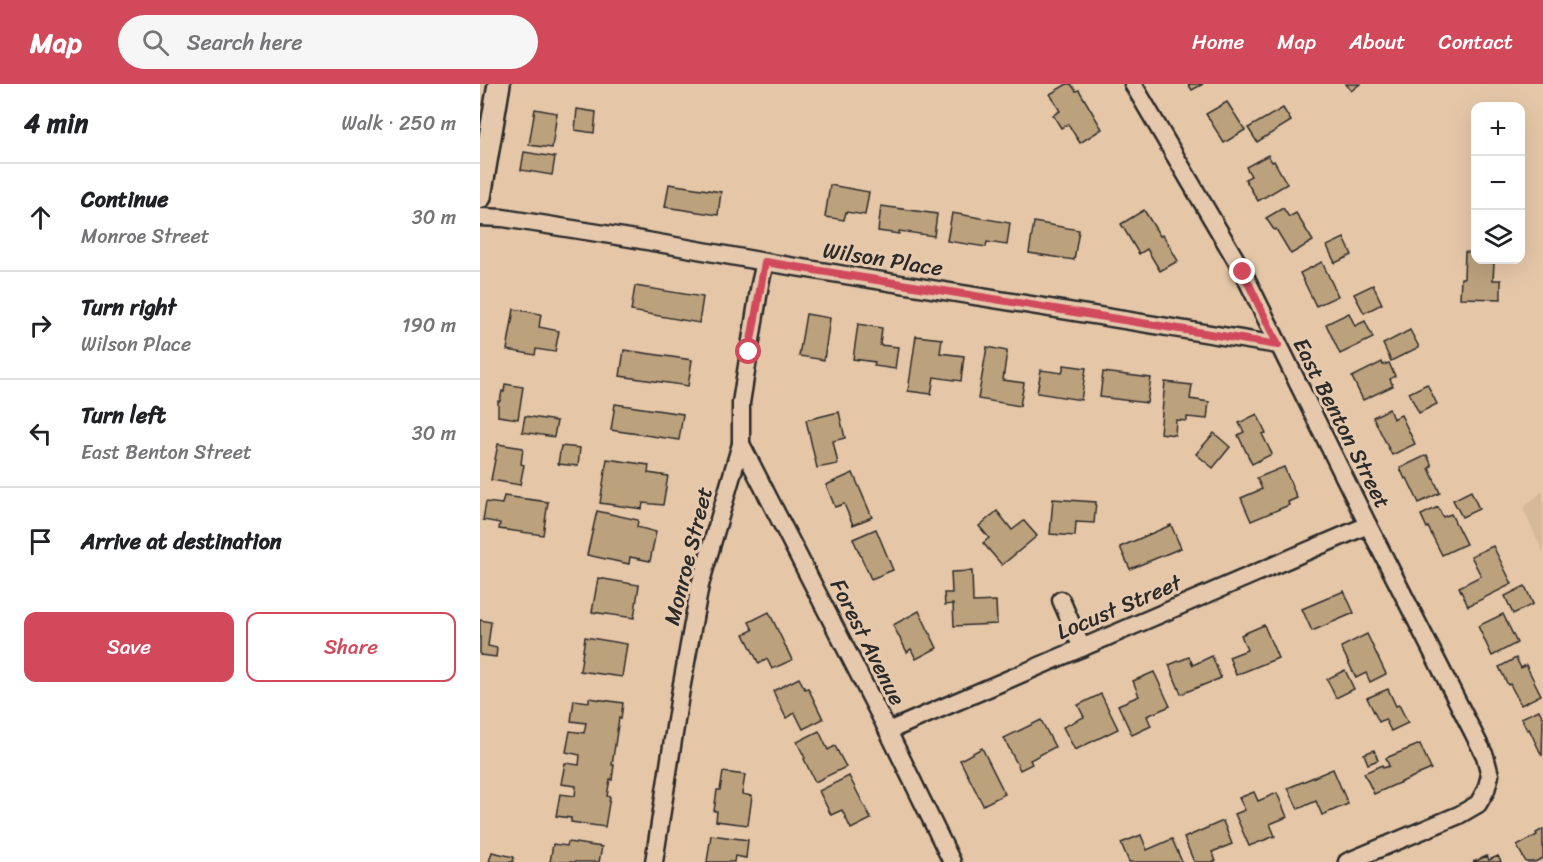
<!DOCTYPE html>
<meta charset="utf-8">
<style>
:root{--surface:#fff;--page:#f6f6f6;--text:#202124;--muted:#757577;--line:#e0e0e0;--accent:#d1495b}
body{margin:0;font-family:Sriracha,sans-serif;background:var(--page);color:var(--text)}
.controls{position:absolute;right:18px;top:18px;display:grid;overflow:hidden;border-radius:12px;box-shadow:0 6px 24px #0002}
.controls button{width:54px;height:54px;display:grid;place-items:center;padding:0;border:0;border-bottom:2px solid var(--line);background:var(--surface);color:var(--text);font:30px sans-serif}
.stop{position:absolute;width:18px;height:18px;margin:-14px;border:4px solid #d1495b;border-radius:50%;background:#fff}
.stop.end{background:#d1495b;border-color:#fff;box-shadow:0 2px 6px #0008}
.list{margin:0;padding:0;list-style:none}
h2{display:flex;justify-content:space-between;align-items:center;height:78px;margin:0;padding:0 24px;font-size:26px}
h2 small{font-size:20px;font-weight:400;color:var(--muted)}
.list li{display:grid;grid-template-columns:39px 1fr auto;gap:18px;align-items:center;box-sizing:border-box;height:108px;padding:0 24px;border-top:2px solid var(--line)}
.list b{display:block;font-size:22px;white-space:nowrap}
.list p{margin:0;font-size:20px;white-space:nowrap;color:var(--muted)}
.list em{font-size:20px;font-style:normal;color:var(--muted)}
.actions{display:flex;gap:12px;padding:18px 24px}
.actions a{flex:1;padding:14px 0;border:2px solid var(--accent);border-radius:12px;text-align:center;font-size:21px;color:var(--accent)}
.actions .main{background:var(--accent);color:#fff}
.icon{flex:none;width:33px;height:33px;fill:none;stroke:currentColor;stroke-width:2;stroke-linecap:round;stroke-linejoin:round}
.map{position:relative;flex:none;width:1063px;height:778px;overflow:hidden}
header{display:flex;align-items:center;gap:36px;box-sizing:border-box;height:84px;padding:0 30px;background:var(--accent);color:#fff}
header strong{font-size:28px}
nav{display:flex;gap:33px;margin-inline-start:auto;font-size:21px}
.search{width:420px;height:54px;background:var(--page);display:flex;align-items:center;gap:15px;box-sizing:border-box;padding:0 21px;border-radius:33px;color:var(--muted);font-size:22px}
main{display:flex}
aside{flex:1;background:var(--surface)}
.map>svg:first-child{display:block}
</style>
<header>
<strong>Map</strong>
<div class="search"><svg class="icon" aria-label="search" viewBox="0 0 24 24"><circle cx="10" cy="10" r="6"/><path d="M15 15l6 6"/></svg>Search here</div>
<nav><a>Home</a><a>Map</a><a>About</a><a>Contact</a></nav>
</header>
<main>
<aside>
<h2>4 min<small>Walk · 250 m</small></h2>
<ul class="list">
<li><svg class="icon" aria-label="ahead" viewBox="0 0 24 24"><path d="M12 20V5M6 11l6-6 6 6"/></svg><div><b>Continue</b><p>Monroe Street</p></div><em>30 m</em></li>
<li><svg class="icon" aria-label="right" viewBox="0 0 24 24"><path d="M7 20v-9h11M14 6l5 5-5 5"/></svg><div><b>Turn right</b><p>Wilson Place</p></div><em>190 m</em></li>
<li><svg class="icon" aria-label="left" viewBox="0 0 24 24"><path d="M17 20v-9H6M10 6l-5 5 5 5"/></svg><div><b>Turn left</b><p>East Benton Street</p></div><em>30 m</em></li>
<li><svg class="icon" aria-label="arrive" viewBox="0 0 24 24"><path d="M6 21V4h12l-3 4 3 4H6"/></svg><div><b>Arrive at destination</b></div></li>
</ul>
<div class="actions"><a class="main">Save</a><a>Share</a></div>
</aside>
<div class="map">
<svg width="1063" height="778" viewBox="0 0 1063 778">
<rect width="100%" height="100%" fill="#e5c7a8"/>
<filter id="ink" filterUnits="userSpaceOnUse"><feTurbulence type="fractalNoise" baseFrequency=".0167" numOctaves="2"/><feDisplacementMap in="SourceGraphic" scale="12" xChannelSelector="R" yChannelSelector="G"/><feConvolveMatrix kernelMatrix="1 2 1 2 8 2 1 2 1" color-interpolation-filters="sRGB"/></filter>
<g filter="url(#ink)">
<path fill="#d6b999" d="M1063,407V469L1043,424Z"/>
<g fill="#bca17d" stroke="#2b2b2b" stroke-width="1.5">
<path d="M587,0H591L596,7L599,6L622,45L600,59L588,40L581,44L573,31L580,27L570,10Z"/>
<path d="M708,0H723L712,6Z"/>
<path d="M866,0H880L871,7Z"/>
<path d="M747,18L765,46L744,59L726,30Z"/>
<path d="M803,24L811,37L777,58L768,44Z"/>
<path d="M55,25L77,29L72,64L49,61Z"/>
<path d="M97,25L116,28L114,49L95,46Z"/>
<path d="M44,68L75,73L72,91L41,86Z"/>
<path d="M788,71L792,78L794,77L807,100L778,117L765,95L771,92L766,83Z"/>
<path d="M189,100L241,108L238,131L185,123Z"/>
<path d="M350,101L389,108L385,131L366,128L364,136L345,133Z"/>
<path d="M401,122L457,130L454,152L419,147V150L398,147Z"/>
<path d="M803,124L809,133L816,129L833,157L811,170L796,145L794,146L786,134Z"/>
<path d="M664,126L680,152L683,151L698,177L680,187L667,165L659,170L641,140Z"/>
<path d="M472,129L530,139L527,161L507,158L506,163L467,157Z"/>
<path d="M554,138L599,146L594,176L549,169Z"/>
<path d="M864,154L872,171L855,179L847,162Z"/>
<path d="M985,168L996,169V176H1011V179H1014L1013,196H1021V215L980,214L981,194H984Z"/>
<path d="M842,178L858,212L836,222L820,189Z"/>
<path d="M893,201L902,220L884,229L874,210Z"/>
<path d="M155,202L223,213L219,239L151,227Z"/>
<path d="M34,225L61,230L59,243L79,247L75,268L56,265L55,271L27,266Z"/>
<path d="M869,229L875,242L885,237L893,254L860,270L846,240Z"/>
<path d="M326,230L350,234L344,276L319,272Z"/>
<path d="M378,240L402,244L400,261L418,263L415,285L394,282L395,278L373,275Z"/>
<path d="M930,246L939,263L911,277L903,260Z"/>
<path d="M436,252L462,255L460,269L484,272L481,297L454,293L451,310L428,307Z"/>
<path d="M507,263L527,267L523,296L544,299L540,322L498,315Z"/>
<path d="M144,266L212,276L208,302L140,292Z"/>
<path d="M902,278L903,281L909,279L915,292L910,295L913,302L883,316L872,293Z"/>
<path d="M584,281L606,284L601,316L557,309L561,286L582,289Z"/>
<path d="M623,288L671,294L667,319L620,313Z"/>
<path d="M685,298L712,301L710,315L729,318L727,335L707,333V337L696,336L695,351L680,349Z"/>
<path d="M25,300L43,303L38,335L18,332V317H20L22,307L24,308Z"/>
<path d="M947,300L957,320L939,329L929,309Z"/>
<path d="M135,320L203,330L199,356L131,346Z"/>
<path d="M909,325L913,335L921,331L935,360L912,371L893,333Z"/>
<path d="M359,328L365,354L353,357L358,380L337,384L326,336Z"/>
<path d="M777,330L786,349L782,350L792,370L772,380L758,351L764,348L759,339Z"/>
<path d="M45,332L77,337L74,353L42,348Z"/>
<path d="M734,349L750,363L733,384L716,370Z"/>
<path d="M18,360L43,364L41,380L44,381L40,401L11,396Z"/>
<path d="M81,362L100,364L98,382L78,380Z"/>
<path d="M947,371L952,382L949,384L960,409L939,419L927,394L925,395L920,384Z"/>
<path d="M127,375L169,381L168,389L188,392L183,421L163,419L162,425L120,419Z"/>
<path d="M804,383L817,414L808,418L809,421L771,437L761,414L782,405L777,394Z"/>
<path d="M373,389L392,433L373,441L364,420L355,423L346,401Z"/>
<path d="M991,407L999,425L982,433L973,416Z"/>
<path d="M24,412L68,418L63,451L19,445L20,439L3,436L6,418L22,420Z"/>
<path d="M573,415L616,418L614,439L596,438L595,452L570,450Z"/>
<path d="M958,423L963,433L971,430L986,460L962,471L948,443L947,444L941,431Z"/>
<path d="M117,427L158,436L157,443L176,448L170,477L150,473L149,480L107,471Z"/>
<path d="M517,427L532,446L544,437L557,452L522,481L503,459L509,454L499,442Z"/>
<path d="M691,441L701,464L650,485L640,463Z"/>
<path d="M396,445L413,486L391,495L373,455Z"/>
<path d="M1013,462L1032,500L988,522L979,503L1001,492L991,472Z"/>
<path d="M492,487L493,518L516,517L517,540L474,542L473,520L465,521L464,509H472L471,488Z"/>
<path d="M118,494L159,501L154,534L112,528Z"/>
<path d="M1045,502L1053,520L1033,530L1025,512Z"/>
<path d="M864,507L874,529L832,547L822,525Z"/>
<path d="M439,527L457,564L436,575L431,565L427,568L413,541Z"/>
<path d="M289,528L312,576L292,585L287,575L279,580L264,550L273,546L269,538Z"/>
<path d="M1023,530L1037,559L1012,572L998,542Z"/>
<path d="M0,536L11,538L8,562L17,564L16,573L0,571Z"/>
<path d="M784,541L798,574L756,591L749,573L767,566L761,551Z"/>
<path d="M887,550L906,590L890,598L886,589L876,594L861,563Z"/>
<path d="M105,553L147,560L142,593L100,587Z"/>
<path d="M732,572L741,594L701,610L689,581L709,573L713,581Z"/>
<path d="M1036,574L1041,584L1046,581L1061,611L1041,621L1030,600L1028,601L1019,583Z"/>
<path d="M865,586L874,605L856,614L847,595Z"/>
<path d="M674,588L690,622L667,632L671,642L652,651L638,621L659,612L653,597Z"/>
<path d="M319,594L325,605L328,604L343,635L323,645L315,629L306,634L293,607Z"/>
<path d="M908,605L916,622L919,621L928,639L911,647L905,635L899,638L887,614Z"/>
<path d="M621,610L638,645L595,666L583,643L604,633L598,621Z"/>
<path d="M109,614L143,619L141,635L139,634L132,681H134L132,696L130,695L127,712L130,713L125,743L91,738V734L76,732L80,710L95,712L96,702L81,700L85,679L99,681L100,671L86,668L90,647L104,649L106,639L91,637L94,616L109,618Z"/>
<path d="M1059,626L1063,634L1062,672L1049,645L1047,646L1041,634Z"/>
<path d="M561,636L575,663L550,676L552,680L540,686L524,654Z"/>
<path d="M339,647L348,666L355,662L366,683L335,698L324,675L325,674L317,658Z"/>
<path d="M940,660L951,685L894,710L884,689L902,681L903,684L909,682L906,674Z"/>
<path d="M502,664L525,710L503,721L480,676Z"/>
<path d="M894,666L898,676L888,680L884,670Z"/>
<path d="M853,685L868,720L842,731L836,717L818,725L808,704Z"/>
<path d="M243,688L265,691L262,710L272,712L268,741L236,737L237,727H234L237,706H240Z"/>
<path d="M369,692L391,735L371,745L362,726L351,731L339,707Z"/>
<path d="M774,708L778,717L797,709L807,733L790,740L795,752L769,762L755,730L765,726L759,714Z"/>
<path d="M743,737L752,760L732,768L736,777L732,778H714L704,754Z"/>
<path d="M1063,745V774L1055,778H1046L1037,762L1057,751L1056,749Z"/>
<path d="M231,751L268,756L266,774L255,772L254,778H227Z"/>
<path d="M661,751L667,766L692,755L702,778H649L641,759Z"/>
<path d="M88,758L122,763L119,778H70L73,760L87,762Z"/>
<path d="M12,768L34,773L33,778H9Z"/>
<path d="M1007,772L1009,776L1018,772L1021,778H993Z"/>
</g>
<g fill="none" stroke-linecap="round" stroke-linejoin="round">
<g stroke="#2b2b2b" stroke-width="21">
<g id="minor">
<path d="M653,0L763,188L888,441L1005,672L1010,691L1006,706L998,720L979,731L867,778"/>
<path d="M0,133L23,134L150,154L285,178L798,261"/>
<path d="M261,360L408,647L472,778"/>
<path d="M581,516L602,564"/>
<path d="M408,647L888,441"/>
<path d="M174,778L200,611L220,501L261,360V319L280,200L285,178"/>
</g>
</g>
<g stroke="#2b2b2b" stroke-width="26">
<path id="tertiary" d="M0,113L19,0"/>
</g>
<use href="#minor" stroke="#e6c9ad" stroke-width="16"/>
<use href="#tertiary" stroke="#e6c9ad" stroke-width="21"/>
</g>
</g>
<g fill="none" stroke-linecap="round" stroke-linejoin="round" filter="url(#ink)">
<path stroke="#d1495b" stroke-width="8" d="M269,268L285,178L798,261L763,188"/>
</g>
<g text-anchor="middle" dominant-baseline="central" stroke-width="6" stroke-linejoin="round" paint-order="stroke">
<g font-size="22" fill="#2b2b2b" stroke="#e6c9ad">
<text transform="translate(403 175) rotate(9)">Wilson Place</text>
<text transform="translate(862 339) rotate(63)">East Benton Street</text>
<text transform="translate(208 472) rotate(-76)">Monroe Street</text>
<text transform="translate(639 523) rotate(-23)">Locust Street</text>
<text transform="translate(388 558) rotate(63)">Forest Avenue</text>
</g>
</g>
</svg>
<div class="controls">
<button>+</button>
<button>−</button>
<button><svg class="icon" aria-label="layers" viewBox="0 0 24 24"><path d="M12 4l9 5-9 5-9-5zM3 14l9 5 9-5"/></svg></button>
</div>
<div class="stop" style="left:269px;top:268px"></div>
<div class="stop end" style="left:763px;top:188px"></div>
</div>
</main>
